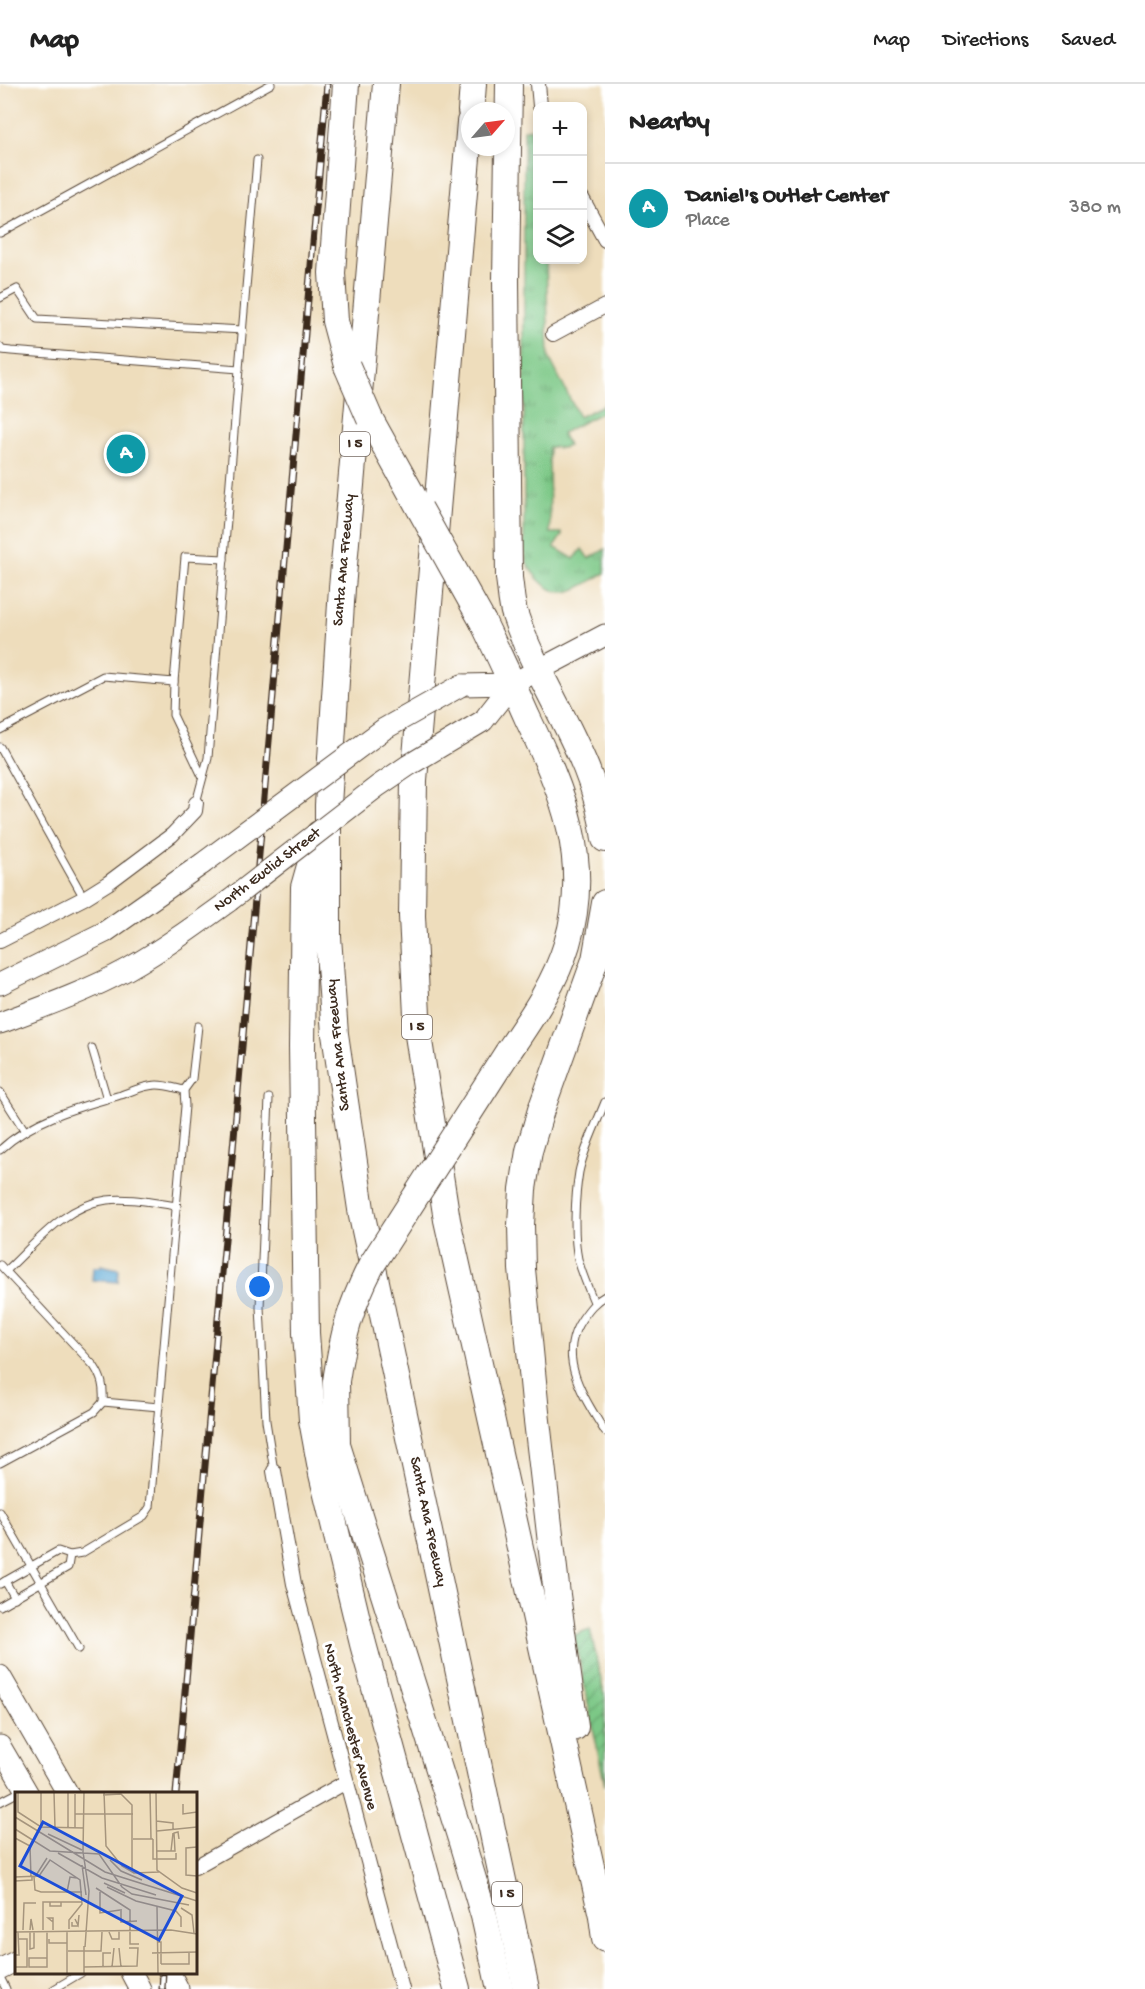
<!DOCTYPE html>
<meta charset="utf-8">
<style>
:root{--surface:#fff;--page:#f2f2f2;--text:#222;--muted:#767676;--line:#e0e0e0;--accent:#d1495b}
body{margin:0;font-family:"Gochi Hand",sans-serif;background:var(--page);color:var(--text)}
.controls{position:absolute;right:18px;top:18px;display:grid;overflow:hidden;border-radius:12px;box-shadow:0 3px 9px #0003}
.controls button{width:54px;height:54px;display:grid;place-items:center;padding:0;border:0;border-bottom:2px solid var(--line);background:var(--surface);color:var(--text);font:30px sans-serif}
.compass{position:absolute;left:461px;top:18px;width:54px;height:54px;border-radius:50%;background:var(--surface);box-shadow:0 3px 9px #0003;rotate:62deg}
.you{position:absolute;left:260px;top:1203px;width:21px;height:21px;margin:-15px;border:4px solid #fff;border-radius:50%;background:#1a73e8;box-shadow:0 0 0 9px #1a73e833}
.badge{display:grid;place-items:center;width:39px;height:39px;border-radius:50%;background:var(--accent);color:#fff;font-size:20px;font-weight:700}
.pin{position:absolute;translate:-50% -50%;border:3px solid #fff;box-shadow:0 2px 6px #0006}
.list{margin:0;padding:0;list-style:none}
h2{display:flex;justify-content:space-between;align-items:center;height:78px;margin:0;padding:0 24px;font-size:26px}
h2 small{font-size:20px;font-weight:400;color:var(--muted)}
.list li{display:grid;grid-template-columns:39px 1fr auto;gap:18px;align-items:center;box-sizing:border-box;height:90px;padding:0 24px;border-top:2px solid var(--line)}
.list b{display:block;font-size:22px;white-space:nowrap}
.list p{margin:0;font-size:20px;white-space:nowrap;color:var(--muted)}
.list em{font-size:20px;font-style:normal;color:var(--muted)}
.icon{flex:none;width:33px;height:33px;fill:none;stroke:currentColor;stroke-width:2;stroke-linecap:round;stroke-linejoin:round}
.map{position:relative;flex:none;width:605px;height:1905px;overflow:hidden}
header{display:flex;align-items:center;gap:36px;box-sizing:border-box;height:84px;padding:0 30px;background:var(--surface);border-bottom:2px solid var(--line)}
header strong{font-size:28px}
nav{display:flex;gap:33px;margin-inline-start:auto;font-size:21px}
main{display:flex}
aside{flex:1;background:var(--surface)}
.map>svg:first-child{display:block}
</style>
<header>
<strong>Map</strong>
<nav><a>Map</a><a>Directions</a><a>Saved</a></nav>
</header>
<main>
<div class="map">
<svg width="605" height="1905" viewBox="0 0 605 1905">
<defs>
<pattern id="grass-tufts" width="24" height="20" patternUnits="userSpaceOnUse" patternTransform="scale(1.5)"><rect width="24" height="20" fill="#7bc886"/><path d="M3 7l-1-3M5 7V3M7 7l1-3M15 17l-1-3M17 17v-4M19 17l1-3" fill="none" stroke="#66a36d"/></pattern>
<pattern id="garden-furrows" width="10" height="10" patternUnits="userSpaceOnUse" patternTransform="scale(1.5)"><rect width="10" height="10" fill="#7bc886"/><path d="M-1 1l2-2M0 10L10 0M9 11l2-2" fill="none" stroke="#66a36d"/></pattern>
</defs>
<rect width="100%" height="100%" fill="#fff"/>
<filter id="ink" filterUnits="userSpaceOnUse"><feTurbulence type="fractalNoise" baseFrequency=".0167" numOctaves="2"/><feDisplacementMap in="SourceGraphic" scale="12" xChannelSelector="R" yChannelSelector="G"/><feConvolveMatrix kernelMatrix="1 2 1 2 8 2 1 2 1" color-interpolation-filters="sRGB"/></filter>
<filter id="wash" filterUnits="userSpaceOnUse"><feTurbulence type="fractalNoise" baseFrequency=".008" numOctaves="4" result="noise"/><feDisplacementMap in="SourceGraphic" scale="24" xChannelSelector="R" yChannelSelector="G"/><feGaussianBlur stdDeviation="1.35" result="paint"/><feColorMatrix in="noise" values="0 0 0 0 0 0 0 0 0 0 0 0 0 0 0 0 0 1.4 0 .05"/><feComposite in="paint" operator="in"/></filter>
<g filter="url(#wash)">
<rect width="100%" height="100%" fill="#eeddbc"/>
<path fill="url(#grass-tufts)" stroke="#5b7952" stroke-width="1.5" d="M530,44L537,63L538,176H546L549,273L579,333L605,320V327L562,349L568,361L563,364L549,363L550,449H561L562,451L554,463L574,475L582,465L589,475L605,465V489C580,502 563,521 539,496C531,487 526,480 524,468V46Z"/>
<path fill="url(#garden-furrows)" stroke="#5b7952" stroke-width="1.5" d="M590,1545L605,1614V1702L574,1551Z"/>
<path fill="#5ba8d4" stroke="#4b6979" stroke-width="1.5" d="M101,1181L119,1185L118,1198L92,1196L93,1183H101Z"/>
</g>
<g filter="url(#ink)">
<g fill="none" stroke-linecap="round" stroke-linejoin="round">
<g stroke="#564536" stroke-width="9">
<g id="lane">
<path d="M0,149L271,0"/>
<path d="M0,214L17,205L37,235L243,246"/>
<path d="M0,263L2,266L11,267L239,285L208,674L196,719"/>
<path d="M239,285L257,76"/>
<path d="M174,598L185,473L224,475"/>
<path d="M0,646L103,592L174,598L173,631L202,692"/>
<path d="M0,663L84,814"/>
<path d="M92,964L107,1015"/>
<path d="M0,1008L25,1047"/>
<path d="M269,1014L260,1223L266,1337L274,1387"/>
<path d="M0,1066C33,1035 78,1023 121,1011C132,1007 145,1001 157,1001C166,1001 175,1004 184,1006"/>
<path d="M0,1181L94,1282C102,1294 104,1303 103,1318"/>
<path d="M6,1187C35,1160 65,1121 107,1116C129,1113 154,1119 177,1122"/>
<path d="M605,1212C594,1218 589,1225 582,1235C555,1274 585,1314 605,1348"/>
<path d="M594,1218C588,1204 582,1190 578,1175C573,1150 575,1112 579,1088C584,1064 596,1041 605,1018"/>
<path d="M0,1379L94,1328L103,1318L159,1323"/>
<path d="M0,1428L79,1565"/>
<path d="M70,1471L82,1469L144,1432L150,1423L185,1022L184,1006L192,995L198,942"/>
<path d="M5,1497L15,1514"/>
<path d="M0,1500L58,1467L70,1471L68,1483L0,1522"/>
<path d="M0,1718L23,1706"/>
<path d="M0,1893L6,1905"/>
<path d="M54,1905L81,1889"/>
</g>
</g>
<g stroke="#564536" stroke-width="16">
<g id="street">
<path d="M538,0L540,22"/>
<path d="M582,114L605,156"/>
<path d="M553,250L605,222"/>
<path d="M0,857L84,814L108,799L172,751L195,727L196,719"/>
<path d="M274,1387L294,1500L402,1905"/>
<path d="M195,1783L346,1698"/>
</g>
</g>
<g stroke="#564536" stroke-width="22">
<path id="secondary" d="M0,1885L16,1877"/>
</g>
<g stroke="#564536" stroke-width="23">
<g id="primary">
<path d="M462,601L512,600"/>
<path d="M483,637L512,600L605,551"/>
<path d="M0,900L105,848L202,780"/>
<path d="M0,939C43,923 88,907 128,885C163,865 196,841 229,817"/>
<path d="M0,1592L68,1710"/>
<path d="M0,1662L28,1710"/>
<path d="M131,1888L140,1905"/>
<path d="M169,1888L178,1905"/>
</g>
</g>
<g stroke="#564536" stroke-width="28">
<g id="highway">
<path d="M346,0L332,189L335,237L347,282"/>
<path d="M386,0L342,504L328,721V853L335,950L362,1132L526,1905"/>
<path d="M509,0L506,196L509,494C511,506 511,520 515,531C541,607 596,674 605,755"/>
<path d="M471,27L473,0"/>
<path d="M470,38L414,696L412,832L418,951L447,1136L602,1832L605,1855"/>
<path d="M370,335L420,425"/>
<path d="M483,538C498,569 513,601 527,633C563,708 592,776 567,860C555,900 531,934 508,968"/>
<path d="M319,750L304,803L302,963L306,1249L312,1336L322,1390L363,1560L457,1905"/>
<path d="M336,1297L337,1361L461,1755L484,1832L500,1905"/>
<path d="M575,1643L557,1511L536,1328L522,1185L521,1141L523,1105L529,1067L541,1026L595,876L605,819"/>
</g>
</g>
<use href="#lane" stroke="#fff" stroke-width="7"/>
<use href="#street" stroke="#fff" stroke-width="14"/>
<use href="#secondary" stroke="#fff" stroke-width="20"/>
<use href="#primary" stroke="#fff" stroke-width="21"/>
<use href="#highway" stroke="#fff" stroke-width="26"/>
<g stroke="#3b2a1e" stroke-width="7">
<g id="rail">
<path d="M176,1710L327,0"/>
<path d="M162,1905L163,1888"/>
</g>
</g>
<use href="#rail" stroke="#fff" stroke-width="4.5" stroke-dasharray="14" stroke-linecap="butt"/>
<g stroke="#564536" stroke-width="23" stroke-linecap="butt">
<g id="primary-bridge">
<path d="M202,780L384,645L462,601"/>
<path d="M229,817L378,702L409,681L483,637"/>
</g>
</g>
<g stroke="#564536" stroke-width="28" stroke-linecap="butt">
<g id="highway-bridge">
<path d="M347,282L370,335"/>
<path d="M420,425L483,538"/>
<path d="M336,1297C343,1250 350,1224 371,1182L508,968"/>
</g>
</g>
<use href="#primary-bridge" stroke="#fff" stroke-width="21"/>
<use href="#highway-bridge" stroke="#fff" stroke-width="26"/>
</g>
</g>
<g text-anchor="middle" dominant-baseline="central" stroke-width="6" stroke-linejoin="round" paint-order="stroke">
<g fill="#fff" stroke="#766a62" stroke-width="1.5">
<rect x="340" y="348" width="30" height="24" rx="4.5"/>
<rect x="402" y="931" width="30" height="24" rx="4.5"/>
<rect x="492" y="1798" width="30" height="24" rx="4.5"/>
</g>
<g font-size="15" font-weight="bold" fill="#3b2a1e">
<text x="355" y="360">I 5</text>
<text x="417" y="943">I 5</text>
<text x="507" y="1810">I 5</text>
</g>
<g font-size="16" fill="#3b2a1e" stroke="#fff">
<text transform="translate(345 476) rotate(-85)">Santa Ana Freeway</text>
<text transform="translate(268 787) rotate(-37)">North Euclid Street</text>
<text transform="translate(339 961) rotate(-96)">Santa Ana Freeway</text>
<text transform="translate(427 1438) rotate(78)">Santa Ana Freeway</text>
<text transform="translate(349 1643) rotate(75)">North Manchester Avenue</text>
</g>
</g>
<g transform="translate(15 1708)">
<rect width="182" height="182" fill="#eeddbc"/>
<path fill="none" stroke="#a6957d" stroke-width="1.5" d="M3,0V20L26,35L69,36M26,0V34M39,0L40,36M53,0V36M69,0L68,60L74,99L70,155M89,0L91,54L107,74L119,81L144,80M135,0L136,47M141,0L142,78L167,96L182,101M60,2V36M88,3L106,2L117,13V78M168,12V22L182,20M60,22H118M0,25L90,80L182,109M141,29L158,31V38M0,37L35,59L84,62L107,95L117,102L174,113M142,39L182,35M33,42L67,58M0,46L15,54L16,85M118,47H138M138,47V67H161V61M182,55L171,56V83L182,84M142,59H160L159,41L163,40L164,47M156,59L158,41M43,61L87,86L141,103M95,68L106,79L127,88M67,73L71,103M0,85L24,84L35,68L65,88L67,112L54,128V137M19,85L20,98L26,100H67M20,85L32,66M0,89L17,88V85M89,91L110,101M92,95L121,109L161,119L166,125V135M81,96L115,118V126M52,100L55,85L62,86M85,100V121L105,118M35,110V114H46V110M142,115L143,181M166,116L177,123L179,141M106,117V130L122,129M38,130L33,126H38V138M57,130V134H63L64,123L63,133L60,127M115,135V126V152H124M8,138L9,111H21M15,138L16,127L18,138M28,138V110H67M0,140L156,138L182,142M15,140V157L19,156V140M32,140V175H14V166H32M94,140L97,147H104V139M34,147V151H52M142,150H146V172M69,154V181M104,156L106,175M53,159H86L87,140M137,161L182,160M0,163H4L3,140M146,172H174V160M0,175H12V147H3M69,175L122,174L123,156H114M88,175V161H96M97,175L99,156M52,181V140"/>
<path fill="#1d4ed8" fill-opacity="0.15" stroke="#1d4ed8" stroke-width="3" d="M28,30L167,104L144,148L5,74Z"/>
<rect width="182" height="182" fill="none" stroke="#3b2a1e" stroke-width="3"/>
</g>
</svg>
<div class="controls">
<button>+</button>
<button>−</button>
<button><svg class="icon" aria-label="layers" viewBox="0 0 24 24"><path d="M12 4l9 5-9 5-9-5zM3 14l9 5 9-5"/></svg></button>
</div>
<svg class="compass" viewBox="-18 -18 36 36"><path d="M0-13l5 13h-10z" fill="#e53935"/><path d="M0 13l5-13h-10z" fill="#767676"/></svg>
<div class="you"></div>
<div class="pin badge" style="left:126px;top:370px;background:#0f9aa8">A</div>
</div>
<aside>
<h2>Nearby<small></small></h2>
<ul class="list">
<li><span class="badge" style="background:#0f9aa8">A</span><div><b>Daniel's Outlet Center</b><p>Place</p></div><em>380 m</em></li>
</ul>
</aside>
</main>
